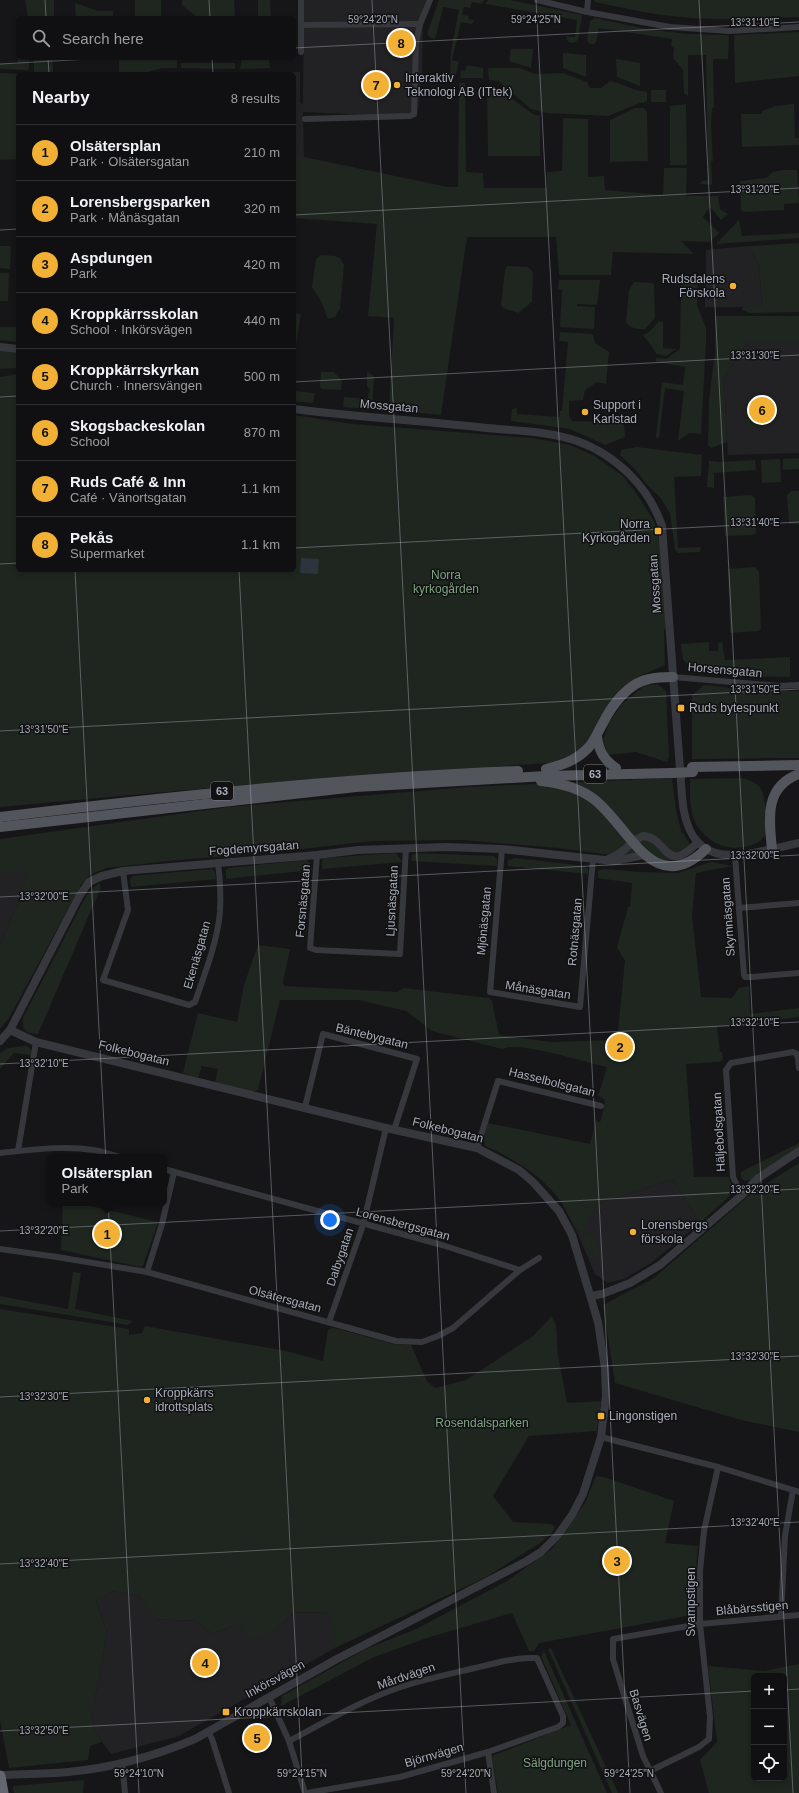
<!DOCTYPE html>
<meta charset="utf-8">
<style>
:root{--surface:#101012;--page:#19191b;--text:#f1f3f6;--muted:#9c9d9f;--line:#303032;--accent:#f2b134}
body{margin:0;font-family:Arial,sans-serif;background:var(--page);color:var(--text)}
.controls{position:absolute;right:12px;bottom:12px;display:grid;overflow:hidden;border-radius:6px;box-shadow:0 2px 6px #0003}
.controls button{width:36px;height:36px;display:grid;place-items:center;padding:0;border:0;border-bottom:1px solid var(--line);background:var(--surface);color:var(--text);font:20px sans-serif}
.you{position:absolute;left:330px;top:1220px;width:14px;height:14px;margin:-10px;border:3px solid #fff;border-radius:50%;background:#1a73e8;box-shadow:0 0 0 6px #1a73e833}
.badge{display:grid;place-items:center;width:26px;height:26px;border-radius:50%;background:var(--accent);color:#111;font-size:13px;font-weight:700}
.pin{position:absolute;translate:-50% -50%;border:2px solid #fff;box-shadow:0 1px 4px #0006}
.popup{position:absolute;left:47px;top:1154px;width:120px;height:52px;box-sizing:border-box;display:grid;place-content:center;border-radius:6px;background:var(--surface);filter:drop-shadow(0 1px 3px #0005);font-size:13px;white-space:nowrap;color:var(--muted)}
.popup b{font-size:15px;color:var(--text)}
.popup::after{content:'';position:absolute;left:50%;top:100%;margin-left:-8px;border:8px solid transparent;border-top-color:var(--surface)}
.list{margin:0;padding:0;list-style:none}
h2{display:flex;justify-content:space-between;align-items:center;height:52px;margin:0;padding:0 16px;font-size:17px}
h2 small{font-size:13px;font-weight:400;color:var(--muted)}
.list li{display:grid;grid-template-columns:26px 1fr auto;gap:12px;align-items:center;box-sizing:border-box;height:56px;padding:0 16px;border-top:1px solid var(--line)}
.list b{display:block;font-size:15px;white-space:nowrap}
.list p{margin:0;font-size:13px;white-space:nowrap;color:var(--muted)}
.list em{font-size:13px;font-style:normal;color:var(--muted)}
.icon{flex:none;width:22px;height:22px;fill:none;stroke:currentColor;stroke-width:2;stroke-linecap:round;stroke-linejoin:round}
.map{position:relative;flex:none;width:799px;height:1793px;overflow:hidden}
.search{position:absolute;background:var(--surface);box-shadow:0 2px 6px #0003;left:16px;top:16px;width:280px;height:44px;display:flex;align-items:center;gap:10px;box-sizing:border-box;padding:0 14px;border-radius:6px;color:var(--muted);font-size:15px}
.panel{position:absolute;background:var(--surface);box-shadow:0 2px 6px #0003;left:16px;top:72px;width:280px;height:500px;border-radius:6px}
.map>svg:first-child{display:block}
</style>
<div class="map">
<svg width="799" height="1793" viewBox="0 0 799 1793">
<rect width="100%" height="100%" fill="#161618"/>
<g fill="#222225">
<path d="M304,0H432L423,24L422,74L417,117L303,112L304,157H294V74H251L300,72V103L303,104Z"/>
<path d="M750,246L759,266L762,307H705L706,250Z"/>
<path d="M747,342H799V453L728,455L724,378Z"/>
<path d="M0,872H30L17,906L0,945Z"/>
<path d="M673,1179L700,1223L651,1263L624,1279L608,1283L595,1274L575,1228L562,1203L596,1204Z"/>
<path d="M113,1591L139,1596L156,1619L197,1621L212,1634L239,1623L278,1627L295,1612L331,1613L335,1648L179,1736L111,1754L96,1733L91,1714L99,1678L107,1633L96,1600Z"/>
</g>
<g fill="#1e261f" fill-rule="evenodd">
<path d="M25,0H54V18H28Z"/>
<rect x="135" y="0" width="26" height="18"/>
<path d="M182,0H234L235,18H196L197,17L182,5Z"/>
<path d="M258,0H270L271,18H258Z"/>
<path d="M439,0H484L482,4L472,2L470,8L464,7L462,15L469,16L468,19L474,20L472,24L461,22L452,60L459,62L455,77L451,79L447,77L446,74L450,73L451,51L459,10L443,7L435,39L431,38L427,34Z"/>
<path d="M488,0H510L582,15L578,40L573,43L568,42L566,36L575,37L577,20L485,4Z"/>
<path d="M594,0H799V17C760,18 721,21 682,17C653,15 623,8 595,2Z"/>
<path d="M75,3L98,11H113V18H76Z"/>
<path d="M595,18L646,29L688,34L729,35L728,59H713L714,107L712,108L711,125L713,161H711L712,185L700,184L702,181L708,180L706,55H688V96L684,93L683,70L673,58L674,48L671,46L672,39L599,28L596,42L594,44H590L587,41L590,21Z"/>
<path d="M799,32V76L735,83L734,35Z"/>
<path d="M18,47V58H29V67L28,70L0,69V64H18Z"/>
<path d="M511,49H533L531,68L509,61Z"/>
<path d="M563,53L586,55V77L563,68Z"/>
<path d="M34,58H53V74H92H28L34,72Z"/>
<path d="M119,58H177V68H162L141,74H119Z"/>
<path d="M242,58L269,59L270,68L240,69Z"/>
<path d="M616,59L640,63V86L617,77Z"/>
<path d="M181,63H235V69L181,68Z"/>
<path d="M467,65L483,68V78H460L461,70L465,71Z"/>
<path d="M488,68H520L535,74L563,73L587,82L590,88H601L610,81C623,84 634,91 647,92V102L640,103L608,116L546,113L531,109L498,81L489,80Z"/>
<path d="M0,73L18,74V159L0,160Z"/>
<path d="M459,83H465L466,172L483,173L484,188H546L547,172L562,171L563,118L588,119V177L604,176L605,190L663,195L664,168H687L686,196H718L720,209L728,214L721,220L710,207L703,217L719,233L710,242L681,241L694,254L613,252L611,275H559L556,237H467L441,415L389,410L394,318L368,316L377,224L294,218V157H304L448,187H458Z"/>
<path d="M487,85L494,86L533,114L540,116V156H488Z"/>
<rect x="651" y="90" width="15" height="12"/>
<path d="M686,104L687,165H670V106Z"/>
<path d="M794,104L795,138H799V145L742,147L741,114H762V111L775,106Z"/>
<path d="M635,108H644L647,112L648,161L610,162V120Z"/>
<path d="M783,170H797L799,203L784,204V210L744,212L741,210L740,181L766,178L773,172Z"/>
<path d="M739,220L742,236L799,233V238L716,244Z"/>
<path d="M799,243V312L750,313L742,310L743,307L762,306L759,266L750,246Z"/>
<path d="M0,246H11L10,269L0,268Z"/>
<path d="M321,255L335,256L340,258L344,265L340,309L335,317L328,319L321,301L312,287L316,259Z"/>
<path d="M507,266L528,267L533,272L532,302L518,313L503,308L501,304L505,270Z"/>
<path d="M0,273H9L8,301H0Z"/>
<path d="M559,280H600L597,305L577,304V306L595,307L594,329L560,327L562,290L558,289Z"/>
<path d="M634,282L653,283L654,285L655,318L645,329C637,329 630,329 626,322L629,291Z"/>
<path d="M681,282H698L697,305L706,328V342L701,434L689,433L678,441L684,391L665,388L659,438L656,437L662,382L683,385L685,367L656,362V358L666,359L680,349Z"/>
<path d="M294,313L301,314L294,360Z"/>
<path d="M715,316H799V342H747L724,378L727,442L711,448L708,445L709,400L715,352Z"/>
<path d="M659,321L663,322V348L676,349L666,356L657,354L643,335L649,332Z"/>
<path d="M0,327H18V342L0,340Z"/>
<path d="M560,332L593,334L595,343L609,352L606,384L597,382L585,390L583,400L569,401V415L572,421L624,423L625,437L605,445L570,429L511,421L512,409L517,408V414L560,417V411H562L568,342L559,341Z"/>
<path d="M0,351L18,353V368L0,369Z"/>
<path d="M321,372H334L342,381L341,390L322,389L320,387Z"/>
<path d="M367,372L374,376L372,409L343,407L344,397L367,399L370,390L367,386Z"/>
<path d="M18,374V570H294V415L352,424L532,438L570,445L593,455L623,476L637,494L654,521L663,555L667,623L664,631L665,665L640,676L613,698L578,761L298,780L0,807V377Z"/>
<path d="M294,391L315,393L313,403L294,401Z"/>
<path d="M745,400H763L764,427L746,428Z"/>
<path d="M637,447L702,455L701,476L674,477L678,548L701,547L700,552L678,553L675,550L670,513L660,497L649,487L633,467L620,455L621,450Z"/>
<path d="M799,458V469L783,470V459Z"/>
<path d="M780,459L781,482L762,483L761,460Z"/>
<path d="M755,460L756,470L714,473V488L707,487L709,461L720,462Z"/>
<path d="M791,491H799V524H789L787,495Z"/>
<path d="M751,495L755,498L756,533L752,535L725,536L723,497Z"/>
<path d="M755,567L759,572L761,629L758,631L730,633L728,569Z"/>
<path d="M709,642V651H718V643L722,642L725,660L790,657V677L737,676L695,670L683,660L681,644Z"/>
<path d="M657,684L666,691L669,756L667,762L636,752L608,755L603,740L609,723L621,705L645,685Z"/>
<path d="M704,685L750,690L799,691V758L692,759V695Z"/>
<path d="M672,778L676,810L682,834L683,833L689,843V851L686,857L680,861L639,859L559,848L463,840L372,841L293,850L168,861L107,868L90,875L81,885L9,1018L0,1029V945L17,906L29,872H0V839L228,807L467,787Z"/>
<path d="M741,778C760,783 762,786 765,804C767,813 769,826 765,835C762,842 753,845 745,847C729,849 719,847 706,836C702,832 697,827 695,822C689,808 690,794 690,779Z"/>
<path d="M396,853L402,862L322,869V861L324,858Z"/>
<path d="M416,853L494,856L497,859V866L411,861L412,855Z"/>
<path d="M516,858L585,866L588,869V874L508,866V860Z"/>
<path d="M306,860L310,863L312,870L226,879V870L228,868Z"/>
<path d="M711,862L732,866L696,873L692,916L701,997L732,998L739,988L749,986L750,1014L799,1008V1017L717,1027L720,1052H722L723,1059L720,1062L686,1064L694,1177H729L734,1192L700,1223L673,1179L596,1204L584,1231L575,1228C571,1220 567,1211 562,1203C544,1177 515,1159 485,1146L484,1138L488,1123L590,1144L596,1121L600,1122L605,1103L603,1098L598,1096L607,1067C588,1063 517,1040 502,1049L432,1031L406,1011L359,1000H280L258,1090L251,1092L215,1082L218,1069L202,1066L198,1078L183,1073L198,1013L237,1022L244,985L258,945L290,949L283,982L284,986L397,992L403,988L489,998L492,1001L499,1035L551,1042L617,1040L625,961L617,947L628,907H630L632,883L598,878V871L604,869L641,872L678,873Z"/>
<path d="M212,869L215,872L216,879L131,887L130,879L133,876Z"/>
<path d="M99,883L101,887L38,1034C26,1034 22,1030 23,1018L86,896Z"/>
<path d="M27,1046L31,1050V1055L14,1053L0,1069V1053L8,1048Z"/>
<path d="M799,1143V1146L753,1179L745,1181L741,1178V1172Z"/>
<path d="M799,1163V1432L741,1420L615,1383L603,1305L654,1278L753,1192Z"/>
<path d="M63,1203L90,1206L158,1222L143,1266L141,1267L61,1250Z"/>
<path d="M588,1234L595,1236L600,1254L589,1259L585,1242L582,1238Z"/>
<path d="M73,1272L81,1273L75,1309L133,1321L128,1325L0,1304V1296L68,1309Z"/>
<path d="M0,1309L129,1329V1335L142,1333L145,1326L286,1351L323,1361L328,1330L333,1328L338,1329L393,1344L411,1345L427,1381L435,1388L466,1380L533,1336L552,1316L556,1325L558,1355L567,1403L601,1401L597,1431L529,1436L493,1496L513,1522L551,1524L555,1527L552,1533L540,1543L486,1577L335,1648L330,1613L295,1612L278,1627L250,1639L239,1623L212,1634L197,1621L155,1619L139,1596L113,1591L96,1601L107,1633L99,1678L91,1714L96,1733L102,1742L90,1746L88,1760L9,1768L0,1720Z"/>
<path d="M596,1476L604,1477L674,1501L665,1543L698,1546L692,1615L539,1643L534,1651H529L512,1613L430,1637L374,1657L281,1706L282,1696L366,1649L416,1629L507,1581L552,1549L585,1503Z"/>
<path d="M551,1648L618,1793H612L548,1649Z"/>
<path d="M544,1651L607,1793H498L492,1756L571,1725L541,1656Z"/>
<path d="M799,1664V1793H709L700,1760L717,1742L708,1666L764,1671ZM754,1676H784V1778H754Z"/>
<path d="M84,1780L83,1793H14L13,1786Z"/>
</g>
<path fill="#2c353c" d="M301,558L319,559L318,574L300,573Z"/>
<g fill="none" stroke-linecap="round" stroke-linejoin="round">
<g stroke="#37383d" stroke-width="6">
<path d="M301,0V52"/>
<path d="M537,0L587,12L670,27L730,31L799,27"/>
<path d="M587,12L588,0"/>
<path d="M301,25L420,24"/>
<path d="M305,119L410,116L414,114L416,42L420,24L430,0"/>
<path d="M673,677L779,686L799,685"/>
<path d="M502,849L490,992L580,1007L593,859"/>
<path d="M317,855L310,948L316,950L400,954L406,848"/>
<path d="M735,856L744,975L745,977H751L799,973"/>
<path d="M123,871L128,910L103,980L189,1005L195,1002C205,973 217,943 220,912C221,896 220,879 218,862"/>
<path d="M739,908L799,903"/>
<path d="M305,1107L323,1034L417,1059L394,1130"/>
<path d="M477,1148L498,1081L601,1106"/>
<path d="M18,1151L36,1042"/>
<path d="M0,1153C30,1150 63,1145 93,1150C102,1151 111,1155 120,1157"/>
<path d="M164,1169L442,1245L520,1270"/>
<path d="M742,1195L733,1177L726,1070L731,1063L793,1052L796,1053L798,1058L799,1068"/>
<path d="M0,1249L57,1257L147,1272L396,1341L422,1342L438,1336L453,1328L520,1270L539,1258"/>
<path d="M147,1272L162,1224L174,1172"/>
<path d="M329,1322L363,1225L386,1128"/>
<path d="M601,1437L718,1467L799,1492"/>
<path d="M781,1616L785,1536L793,1490"/>
<path d="M269,1697L289,1741L305,1793"/>
<path d="M208,1731L212,1739L229,1793"/>
<path d="M289,1741C325,1722 362,1700 401,1687C425,1679 450,1674 475,1668C495,1663 516,1657 537,1658L563,1716V1723L558,1727L488,1752L400,1777L307,1793"/>
<path d="M488,1752L494,1793"/>
<path d="M122,1763L125,1793"/>
<path d="M650,1771L699,1747L709,1739L710,1717L700,1624V1571L704,1531L718,1467"/>
<path d="M661,1793L643,1756L627,1705L613,1659V1639L700,1624L799,1615"/>
</g>
<g stroke="#37383d" stroke-width="8">
<path d="M0,347L18,349"/>
<path d="M294,409C358,417 423,421 487,428C517,431 549,431 577,441C616,455 649,487 662,526L682,796C688,877 744,855 799,843"/>
<path d="M608,859C623,855 630,841 643,836C668,837 664,877 698,842"/>
<path d="M0,1041L10,1030L80,895L89,882L102,876L123,871L317,855L358,850L446,847L502,849L614,861L644,855"/>
<path d="M591,1296L602,1294L630,1283L660,1265L742,1195L757,1179L799,1151"/>
<path d="M0,1775C22,1774 45,1774 68,1772C111,1768 155,1756 195,1739L335,1660L525,1562L541,1552L557,1536L572,1515L583,1494L601,1437L606,1396L605,1368L598,1322L572,1235L559,1211L533,1182L519,1170L477,1148L386,1128L36,1042L10,1030"/>
</g>
<g stroke="#53555c" stroke-width="10">
<path d="M597,737C599,751 604,760 616,768"/>
<path d="M692,767L799,765"/>
<path d="M546,769C563,765 577,760 589,747C596,739 598,731 603,723C612,705 628,683 649,679C657,677 665,677 673,677"/>
<path d="M541,781C560,783 580,788 595,800C630,828 654,899 706,849"/>
<path d="M0,817C172,796 344,778 518,771"/>
<path d="M0,827L356,787L546,776L672,773"/>
<path d="M772,849C769,819 764,787 799,774"/>
</g>
<path stroke="#63666e" stroke-width="11" d="M0,1776L3,1793"/>
<path stroke="#53555c" stroke-width="10" d="M672,773L693,772"/>
</g>
<path fill="none" stroke="#a8adb8" stroke-width="1" stroke-opacity="0.45" d="M45,0L46,18M209,0L210,18M372,0L466,1793M536,0L630,1793M699,0L793,1793M294,48L799,22M48,58L49,74M212,58L213,74M0,64L108,58M294,215L799,188M0,230L18,229M294,382L799,355M0,397L18,396M294,548L799,522M0,564L18,563M75,570L139,1793M239,570L303,1793M0,731L799,689M0,897L799,855M0,1064L799,1022M0,1231L799,1189M0,1397L799,1356M0,1564L799,1522M784,1690L799,1689M0,1731L754,1691"/>
<g fill="#f2b134" stroke="#111113" stroke-width="1.5">
<circle cx="397" cy="85" r="4"/>
<circle cx="733" cy="286" r="4"/>
<circle cx="585" cy="412" r="4"/>
<rect x="654" y="527" width="8" height="8" rx="2"/>
<rect x="677" y="704" width="8" height="8" rx="2"/>
<circle cx="633" cy="1232" r="4"/>
<circle cx="147" cy="1400" r="4"/>
<rect x="597" y="1412" width="8" height="8" rx="2"/>
<rect x="222" y="1708" width="8" height="8" rx="2"/>
</g>
<g text-anchor="middle" dominant-baseline="central" stroke-width="3" stroke-linejoin="round" paint-order="stroke">
<g fill="#111113" stroke="#7b7e86" stroke-width="1">
<rect x="584" y="765" width="22" height="18" rx="3"/>
<rect x="211" y="782" width="22" height="18" rx="3"/>
</g>
<g font-size="11" font-weight="bold" fill="#a8adb8">
<text x="595" y="774">63</text>
<text x="222" y="791">63</text>
</g>
<g font-size="12" fill="#a8adb8" stroke="#111113" text-anchor="start">
<text x="405" y="78">Interaktiv<tspan x="405" dy="14">Teknologi AB (ITtek)</tspan></text>
<text x="725" y="279" text-anchor="end">Rudsdalens<tspan x="725" dy="14">Förskola</tspan></text>
<text x="593" y="405">Support i<tspan x="593" dy="14">Karlstad</tspan></text>
<text x="650" y="524" text-anchor="end">Norra<tspan x="650" dy="14">Kyrkogården</tspan></text>
<text x="689" y="708">Ruds bytespunkt</text>
<text x="641" y="1225">Lorensbergs<tspan x="641" dy="14">förskola</tspan></text>
<text x="155" y="1393">Kroppkärrs<tspan x="155" dy="14">idrottsplats</tspan></text>
<text x="609" y="1416">Lingonstigen</text>
<text x="234" y="1712">Kroppkärrskolan</text>
</g>
<g font-size="12" fill="#a8adb8" stroke="#111113">
<text transform="translate(389 406) rotate(5)">Mossgatan</text>
<text transform="translate(655 584) rotate(-94)">Mossgatan</text>
<text transform="translate(725 670) rotate(5)">Horsensgatan</text>
<text transform="translate(254 848) rotate(-4)">Fogdemyrsgatan</text>
<text transform="translate(303 901) rotate(-85)">Forsnäsgatan</text>
<text transform="translate(392 901) rotate(-87)">Ljusnäsgatan</text>
<text transform="translate(728 917) rotate(-94)">Skymnäsgatan</text>
<text transform="translate(484 921) rotate(-85)">Mjönäsgatan</text>
<text transform="translate(575 932) rotate(-85)">Rotnäsgatan</text>
<text transform="translate(197 955) rotate(-74)">Ekenäsgatan</text>
<text transform="translate(538 990) rotate(9)">Månäsgatan</text>
<text transform="translate(372 1036) rotate(14)">Bäntebygatan</text>
<text transform="translate(134 1053) rotate(14)">Folkebogatan</text>
<text transform="translate(552 1082) rotate(14)">Hasselbolsgatan</text>
<text transform="translate(448 1130) rotate(14)">Folkebogatan</text>
<text transform="translate(719 1132) rotate(-93)">Häljebolsgatan</text>
<text transform="translate(403 1224) rotate(15)">Lorensbergsgatan</text>
<text transform="translate(340 1257) rotate(-71)">Dalbygatan</text>
<text transform="translate(285 1299) rotate(15)">Olsätersgatan</text>
<text transform="translate(691 1602) rotate(-90)">Svampstigen</text>
<text transform="translate(752 1608) rotate(-5)">Blåbärsstigen</text>
<text transform="translate(406 1676) rotate(-19)">Mårdvägen</text>
<text transform="translate(275 1679) rotate(-29)">Inkörsvägen</text>
<text transform="translate(641 1715) rotate(73)">Basvägen</text>
<text transform="translate(434 1755) rotate(-16)">Björnvägen</text>
</g>
<g font-size="12" fill="#7fa381" stroke="#111113">
<text x="446" y="575">Norra<tspan x="446" dy="14">kyrkogården</tspan></text>
<text x="482" y="1423">Rosendalsparken</text>
<text x="555" y="1763">Sälgdungen</text>
</g>
</g>
<g font-size="10" text-anchor="middle" fill="#a8adb8" stroke="#111113" stroke-width="3" stroke-linejoin="round" paint-order="stroke">
<text x="373" y="23">59°24'20"N</text>
<text x="536" y="23">59°24'25"N</text>
<text x="755" y="26">13°31'10"E</text>
<text x="755" y="193">13°31'20"E</text>
<text x="755" y="359">13°31'30"E</text>
<text x="755" y="526">13°31'40"E</text>
<text x="755" y="693">13°31'50"E</text>
<text x="44" y="733">13°31'50"E</text>
<text x="755" y="859">13°32'00"E</text>
<text x="44" y="900">13°32'00"E</text>
<text x="755" y="1026">13°32'10"E</text>
<text x="44" y="1067">13°32'10"E</text>
<text x="755" y="1193">13°32'20"E</text>
<text x="44" y="1234">13°32'20"E</text>
<text x="755" y="1360">13°32'30"E</text>
<text x="44" y="1400">13°32'30"E</text>
<text x="755" y="1526">13°32'40"E</text>
<text x="44" y="1567">13°32'40"E</text>
<text x="44" y="1734">13°32'50"E</text>
<text x="139" y="1777">59°24'10"N</text>
<text x="302" y="1777">59°24'15"N</text>
<text x="466" y="1777">59°24'20"N</text>
<text x="629" y="1777">59°24'25"N</text>
</g>
</svg>
<div class="controls">
<button>+</button>
<button>−</button>
<button><svg class="icon" aria-label="locate" viewBox="0 0 24 24"><circle cx="12" cy="12" r="6"/><path d="M12 2v4M12 18v4M2 12h4M18 12h4"/></svg></button>
</div>
<div class="you"></div>
<div class="pin badge" style="left:107px;top:1234px">1</div>
<div class="popup"><b>Olsätersplan</b>Park</div>
<div class="pin badge" style="left:620px;top:1047px">2</div>
<div class="pin badge" style="left:617px;top:1561px">3</div>
<div class="pin badge" style="left:205px;top:1663px">4</div>
<div class="pin badge" style="left:257px;top:1738px">5</div>
<div class="pin badge" style="left:762px;top:410px">6</div>
<div class="pin badge" style="left:376px;top:85px">7</div>
<div class="pin badge" style="left:401px;top:43px">8</div>
<div class="search"><svg class="icon" aria-label="search" viewBox="0 0 24 24"><circle cx="10" cy="10" r="6"/><path d="M15 15l6 6"/></svg>Search here</div>
<section class="panel">
<h2>Nearby<small>8 results</small></h2>
<ul class="list">
<li><span class="badge">1</span><div><b>Olsätersplan</b><p>Park · Olsätersgatan</p></div><em>210 m</em></li>
<li><span class="badge">2</span><div><b>Lorensbergsparken</b><p>Park · Månäsgatan</p></div><em>320 m</em></li>
<li><span class="badge">3</span><div><b>Aspdungen</b><p>Park</p></div><em>420 m</em></li>
<li><span class="badge">4</span><div><b>Kroppkärrsskolan</b><p>School · Inkörsvägen</p></div><em>440 m</em></li>
<li><span class="badge">5</span><div><b>Kroppkärrskyrkan</b><p>Church · Innersvängen</p></div><em>500 m</em></li>
<li><span class="badge">6</span><div><b>Skogsbackeskolan</b><p>School</p></div><em>870 m</em></li>
<li><span class="badge">7</span><div><b>Ruds Café &amp; Inn</b><p>Café · Vänortsgatan</p></div><em>1.1 km</em></li>
<li><span class="badge">8</span><div><b>Pekås</b><p>Supermarket</p></div><em>1.1 km</em></li>
</ul>
</section>
</div>
